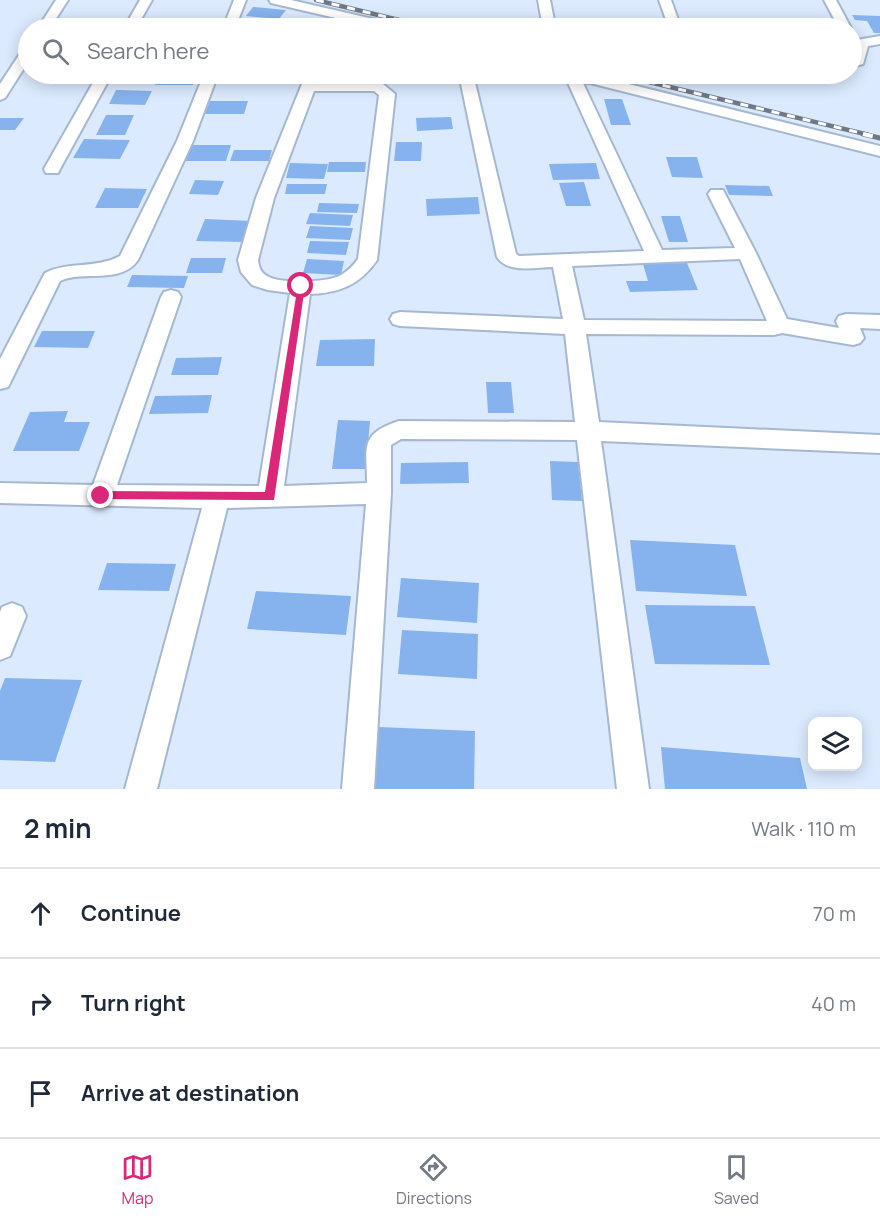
<!DOCTYPE html>
<meta charset="utf-8">
<style>
:root{--surface:#fff;--page:#f6f6f7;--text:#1f2937;--muted:#747a83;--line:#e0e1e3;--accent:#db2777}
body{margin:0;font-family:Manrope,sans-serif;background:var(--page);color:var(--text)}
.controls{position:absolute;right:18px;bottom:18px;display:grid;overflow:hidden;border-radius:12px;box-shadow:0 3px 15px #0003}
.controls button{width:54px;height:54px;display:grid;place-items:center;padding:0;border:0;border-bottom:2px solid var(--line);background:var(--surface);color:var(--text);font:30px sans-serif}
.stop{position:absolute;width:18px;height:18px;margin:-14px;border:4px solid #db2777;border-radius:50%;background:#fff}
.stop.end{background:#db2777;border-color:#fff;box-shadow:0 2px 6px #0008}
.list{margin:0;padding:0;list-style:none}
h2{display:flex;justify-content:space-between;align-items:center;height:78px;margin:0;padding:0 24px;font-size:26px}
h2 small{font-size:20px;font-weight:400;color:var(--muted)}
.list li{display:grid;grid-template-columns:39px 1fr auto;gap:18px;align-items:center;box-sizing:border-box;height:90px;padding:0 24px;border-top:2px solid var(--line)}
.list b{display:block;font-size:22px;white-space:nowrap}
.list em{font-size:20px;font-style:normal;color:var(--muted)}
.icon{flex:none;width:33px;height:33px;fill:none;stroke:currentColor;stroke-width:2;stroke-linecap:round;stroke-linejoin:round}
.map{position:relative;flex:none;width:880px;height:789px;overflow:hidden}
.search{position:absolute;background:var(--surface);box-shadow:0 3px 15px #0003;left:18px;right:18px;top:18px;height:66px;display:flex;align-items:center;gap:15px;box-sizing:border-box;padding:0 21px;border-radius:33px;color:var(--muted);font-size:22px}
.sheet{height:348px;background:var(--surface)}
nav{display:flex;justify-content:space-around;align-items:center;box-sizing:border-box;height:84px;border-top:2px solid var(--line);background:var(--surface);font-size:16px;color:var(--muted)}
nav a{display:grid;justify-items:center;gap:3px}
nav .on{color:var(--accent)}
.map>svg:first-child{display:block}
</style>
<div class="map">
<svg width="880" height="789" viewBox="0 0 880 789">
<rect width="100%" height="100%" fill="#dbeafe"/>
<g fill="#86b3ee">
<path d="M253,7L286,10L279,19L246,16Z"/>
<path d="M852,15L880,16V33H874L867,21L855,20Z"/>
<path d="M84,23H122L119,28H81Z"/>
<path d="M197,74L193,85H155L160,75Z"/>
<path d="M386,74H433L434,76L386,78Z"/>
<path d="M116,90L152,91L145,105L109,104Z"/>
<path d="M604,99H622L631,125H611Z"/>
<path d="M210,101H248L244,114H205Z"/>
<path d="M106,115H134L125,135H96Z"/>
<path d="M451,117L453,129L417,131L416,118Z"/>
<path d="M0,118H24L15,130H0Z"/>
<path d="M84,139L130,140L120,159L73,158Z"/>
<path d="M396,142H422L421,161H394Z"/>
<path d="M189,145H231L226,161H183Z"/>
<path d="M234,150H272L269,161H230Z"/>
<path d="M666,157H697L703,178L672,177Z"/>
<path d="M329,162H366L365,172H327Z"/>
<path d="M290,163L328,164L324,179L286,178Z"/>
<path d="M596,163L600,179L553,180L549,164Z"/>
<path d="M195,180L224,181L218,195L189,194Z"/>
<path d="M584,182L591,206H566L559,183Z"/>
<path d="M287,184H327L325,194H285Z"/>
<path d="M725,185L769,186L773,196L729,195Z"/>
<path d="M105,188L147,189L138,208H95Z"/>
<path d="M478,197L480,214L427,216L426,199Z"/>
<path d="M319,203L359,204L357,213L317,212Z"/>
<path d="M310,213L353,215L350,226L306,224Z"/>
<path d="M661,216H680L688,242H669Z"/>
<path d="M205,219L252,221L245,242L196,241Z"/>
<path d="M310,226L353,228L350,240L306,238Z"/>
<path d="M310,241L349,242L346,255L307,253Z"/>
<path d="M191,258H226L222,273H186Z"/>
<path d="M307,259L344,261L341,275L303,273Z"/>
<path d="M687,263L698,290L630,292L626,281H648L643,264Z"/>
<path d="M132,275L188,276L184,288L127,287Z"/>
<path d="M42,331H95L88,348L34,347Z"/>
<path d="M375,339L374,366H316L320,340Z"/>
<path d="M222,357L218,375H171L176,358Z"/>
<path d="M486,382H511L514,413H488Z"/>
<path d="M212,395L208,413L149,414L155,396Z"/>
<path d="M68,411L64,422H90L79,451H13L30,412Z"/>
<path d="M338,420L370,421L366,469H332Z"/>
<path d="M550,461L578,462L582,501L552,500Z"/>
<path d="M468,462L469,483L400,484L401,463Z"/>
<path d="M630,540L735,545L747,596L636,591Z"/>
<path d="M107,563L176,564L169,591L98,590Z"/>
<path d="M401,578L479,583L477,623L397,617Z"/>
<path d="M256,591L351,596L346,635L247,629Z"/>
<path d="M645,605L755,606L770,665L655,664Z"/>
<path d="M402,630L478,634L477,679L398,674Z"/>
<path d="M5,678L82,680L55,762L0,760V691Z"/>
<path d="M379,727L475,731L474,789H374Z"/>
<path d="M661,747L800,758L807,789H665Z"/>
</g>
<g fill="none" stroke-linecap="round" stroke-linejoin="round">
<g stroke="#a6b8d0" stroke-width="4">
<g id="street">
<path d="M56,0H68L50,28H38Z"/>
<path d="M140,0H152L136,28H124Z"/>
<path d="M234,0H246L235,28H223Z"/>
<path d="M269,0H291L399,25L401,28H379L271,3Z"/>
<path d="M538,0H550L555,25L559,28H543Z"/>
<path d="M659,0H671L681,28H669Z"/>
<path d="M824,0H836L851,28H839Z"/>
<path d="M880,36V44L868,46L863,64L852,67L857,40Z"/>
<path d="M28,48V62L5,98L0,100V84L23,49Z"/>
<path d="M98,74H112L60,169L58,173H46L44,169Z"/>
<path d="M204,74H218L193,141L138,260C121,285 82,270 60,281L11,381L8,387L0,389V359L45,273C69,261 96,269 120,256L177,141Z"/>
<path d="M306,74H320L317,83H378L383,84L395,94L377,260C360,285 339,293 310,294L284,486L367,483C367,447 359,434 399,421L575,422L565,334L400,326L393,324L390,319L393,314L400,312L563,319L553,267C535,267 508,274 497,257L459,74H473L516,254L519,256L644,251L564,74H588L880,146V156L582,81L662,250L735,248L708,194L711,190H723L756,253L787,319L839,328L836,321L839,316L846,314L880,315V329L860,328L864,338L860,343L853,345L782,333L774,335L586,334L599,422L880,435V453L601,441L649,789H617L577,440L401,439L391,445V493L374,789H342L366,504L227,508L157,789H125L202,508L0,503V483L93,485L161,297L164,292L171,290L178,292L181,297L117,485L259,486L290,293L268,290L252,285L241,272L238,260L256,198ZM314,91H374L379,95L358,259C353,266 348,271 341,275C328,283 279,284 267,276C260,272 259,267 258,260L274,198ZM740,259L767,321L584,320L572,266Z"/>
<path d="M12,603L22,607L26,616L10,656L0,660V612L2,607Z"/>
</g>
</g>
<use href="#street" fill="#fff" fill-rule="evenodd"/>
<g stroke="#6f7986" stroke-width="4.5">
<g id="rail-far1">
<path d="M316,0L432,28"/>
<path d="M616,74L869,135"/>
</g>
</g>
<g stroke="#6f7986" stroke-width="5">
<path id="rail" d="M863,134L880,138"/>
</g>
<use href="#rail-far1" stroke="#fff" stroke-width="3" stroke-dasharray="8" stroke-linecap="butt"/>
<use href="#rail" stroke="#fff" stroke-width="4" stroke-dasharray="10" stroke-linecap="butt"/>
</g>
<path fill="#db2777" d="M298,284L305,286L274,500L97,499L95,496L101,491L265,492Z"/>
</svg>
<div class="controls">
<button><svg class="icon" aria-label="layers" viewBox="0 0 24 24"><path d="M12 4l9 5-9 5-9-5zM3 14l9 5 9-5"/></svg></button>
</div>
<div class="stop" style="left:301px;top:286px"></div>
<div class="stop end" style="left:101px;top:496px"></div>
<div class="search"><svg class="icon" aria-label="search" viewBox="0 0 24 24"><circle cx="10" cy="10" r="6"/><path d="M15 15l6 6"/></svg>Search here</div>
</div>
<section class="sheet">
<h2>2 min<small>Walk · 110 m</small></h2>
<ul class="list">
<li><svg class="icon" aria-label="ahead" viewBox="0 0 24 24"><path d="M12 20V5M6 11l6-6 6 6"/></svg><div><b>Continue</b></div><em>70 m</em></li>
<li><svg class="icon" aria-label="right" viewBox="0 0 24 24"><path d="M7 20v-9h11M14 6l5 5-5 5"/></svg><div><b>Turn right</b></div><em>40 m</em></li>
<li><svg class="icon" aria-label="arrive" viewBox="0 0 24 24"><path d="M6 21V4h12l-3 4 3 4H6"/></svg><div><b>Arrive at destination</b></div></li>
</ul>
</section>
<nav>
<a class="on"><svg class="icon" aria-label="map" viewBox="0 0 24 24"><path d="M3 6l6-2 6 2 6-2v14l-6 2-6-2-6 2zM9 4v14M15 6v14"/></svg>Map</a>
<a><svg class="icon" aria-label="directions" viewBox="0 0 24 24"><path d="M12 3l9 9-9 9-9-9zM9 14v-3h6M13 9l2 2-2 2"/></svg>Directions</a>
<a><svg class="icon" aria-label="saved" viewBox="0 0 24 24"><path d="M7 4h10v16l-5-4-5 4z"/></svg>Saved</a>
</nav>
